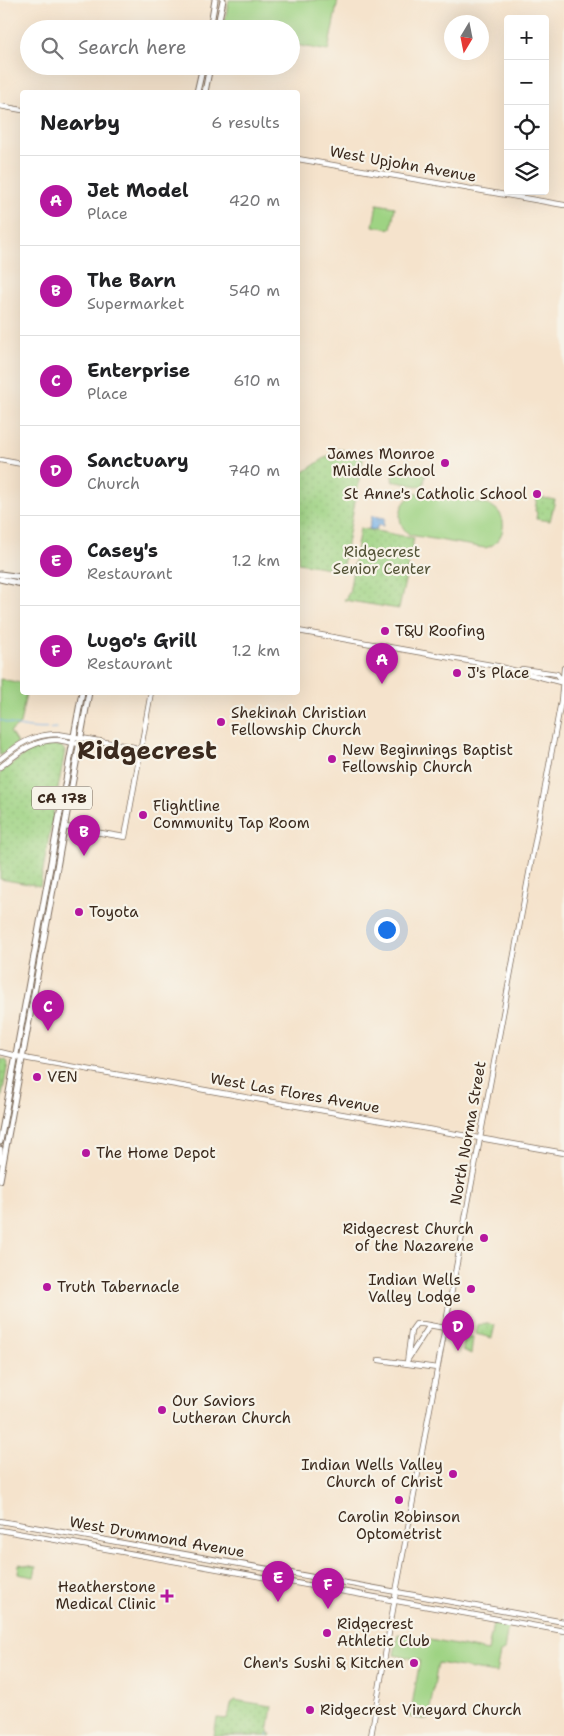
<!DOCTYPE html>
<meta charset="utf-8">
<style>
:root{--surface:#fff;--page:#f2f2f2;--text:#202124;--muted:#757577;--line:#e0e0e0;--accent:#b5179e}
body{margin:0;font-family:"Shantell Sans",sans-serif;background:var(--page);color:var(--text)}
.controls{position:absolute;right:15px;top:15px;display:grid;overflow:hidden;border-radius:5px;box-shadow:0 5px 20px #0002}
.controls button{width:45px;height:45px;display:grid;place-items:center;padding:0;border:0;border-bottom:1px solid var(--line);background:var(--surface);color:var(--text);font:25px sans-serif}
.compass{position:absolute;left:444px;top:15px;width:45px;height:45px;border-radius:50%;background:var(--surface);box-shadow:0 5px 20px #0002;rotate:190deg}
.you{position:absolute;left:386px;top:929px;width:18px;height:18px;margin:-12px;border:4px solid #fff;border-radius:50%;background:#1a73e8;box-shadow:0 0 0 8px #1a73e833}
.badge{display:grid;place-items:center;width:32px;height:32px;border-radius:50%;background:var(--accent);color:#fff;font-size:16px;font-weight:700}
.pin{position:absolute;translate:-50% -41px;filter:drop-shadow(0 1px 2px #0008)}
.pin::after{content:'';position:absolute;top:26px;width:18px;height:15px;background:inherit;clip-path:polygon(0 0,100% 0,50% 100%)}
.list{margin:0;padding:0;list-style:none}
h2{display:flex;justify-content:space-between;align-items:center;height:65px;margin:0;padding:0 20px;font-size:21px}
h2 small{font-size:16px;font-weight:400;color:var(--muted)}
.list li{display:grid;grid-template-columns:32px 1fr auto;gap:15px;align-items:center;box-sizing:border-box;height:90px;padding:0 20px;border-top:1px solid var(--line)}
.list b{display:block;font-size:19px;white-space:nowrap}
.list p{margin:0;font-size:16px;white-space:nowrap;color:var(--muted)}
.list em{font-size:16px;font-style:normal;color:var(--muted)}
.icon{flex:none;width:28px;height:28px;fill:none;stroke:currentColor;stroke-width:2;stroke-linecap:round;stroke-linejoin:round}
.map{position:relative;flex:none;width:564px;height:1736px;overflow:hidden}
.search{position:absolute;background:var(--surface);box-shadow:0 5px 20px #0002;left:20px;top:20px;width:280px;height:55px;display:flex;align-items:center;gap:12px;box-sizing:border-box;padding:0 18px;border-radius:28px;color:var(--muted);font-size:19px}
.panel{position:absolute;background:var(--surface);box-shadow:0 5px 20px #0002;left:20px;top:90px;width:280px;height:605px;border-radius:5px}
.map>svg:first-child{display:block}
</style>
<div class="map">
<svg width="564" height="1736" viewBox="0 0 564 1736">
<defs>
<pattern id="park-dots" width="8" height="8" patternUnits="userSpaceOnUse" patternTransform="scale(1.25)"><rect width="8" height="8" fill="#9ed383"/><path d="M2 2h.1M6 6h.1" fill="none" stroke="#89b571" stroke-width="1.8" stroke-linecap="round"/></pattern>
<pattern id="water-ripples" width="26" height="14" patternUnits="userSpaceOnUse" patternTransform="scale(1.25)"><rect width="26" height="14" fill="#78b2e8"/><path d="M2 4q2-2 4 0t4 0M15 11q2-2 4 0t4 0" fill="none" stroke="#6491bb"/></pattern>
</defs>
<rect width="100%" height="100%" fill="#f7f3e8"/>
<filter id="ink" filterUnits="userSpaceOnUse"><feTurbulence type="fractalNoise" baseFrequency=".02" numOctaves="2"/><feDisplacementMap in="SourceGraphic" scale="10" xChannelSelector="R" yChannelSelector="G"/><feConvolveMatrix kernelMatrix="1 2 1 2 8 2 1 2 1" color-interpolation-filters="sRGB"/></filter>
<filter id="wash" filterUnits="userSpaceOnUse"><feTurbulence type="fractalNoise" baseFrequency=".0096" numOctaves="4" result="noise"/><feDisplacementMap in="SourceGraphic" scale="20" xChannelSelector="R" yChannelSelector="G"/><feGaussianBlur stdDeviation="1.12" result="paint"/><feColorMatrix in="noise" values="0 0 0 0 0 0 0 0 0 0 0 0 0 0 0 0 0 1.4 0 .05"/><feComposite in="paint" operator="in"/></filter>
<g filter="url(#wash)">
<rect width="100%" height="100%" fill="#f5e3cc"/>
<g fill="#9ed383" stroke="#6c7e50">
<path d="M229,0H338L328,51L291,44V29H223Z"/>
<path d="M377,204L395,207L391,229L373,226Z"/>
<path d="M395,468L426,474L423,487L392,481Z"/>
<path d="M421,492L487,504C490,506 494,507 497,510C510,523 501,545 485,548L410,535C392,522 400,496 421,492Z"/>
<path d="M0,679L22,683V692L26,693L20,724L10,732L17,743L0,756Z"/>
<path d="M462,1335L466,1338H473L471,1354L463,1350L464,1341L459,1340L460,1336Z"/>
<path d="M19,1564L36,1567L34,1577L18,1574Z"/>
<path d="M493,1623L508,1625L504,1651L500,1653L496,1673L438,1663L428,1720L410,1717L420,1660L394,1655L398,1634L488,1651Z"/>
</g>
<g fill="url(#park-dots)" stroke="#6c7e50">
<path d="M338,449L364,454L342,570L298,563V476Z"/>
<path d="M537,497L555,500L550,521L536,519L537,512L535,511Z"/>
<path d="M360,528L414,538L399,609L344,600L349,593Z"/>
<path d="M50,745L61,746L65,751L40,886L0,879V773L31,750Z"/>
<path d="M0,1059L6,1060L8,1063L0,1107Z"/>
<path d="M482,1323L495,1325L492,1338L476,1334L478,1324L481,1325Z"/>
<path d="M234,1700L272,1706L268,1733L271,1734L270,1736H214L217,1718L226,1719C231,1714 229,1705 234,1700Z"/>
</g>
<path fill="url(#water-ripples)" stroke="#5a6e83" d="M372,516L385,518L383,526L378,525L376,530L369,529Z"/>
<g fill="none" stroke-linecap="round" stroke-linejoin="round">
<g stroke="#78b2e8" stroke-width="1">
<path d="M0,720C19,728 36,730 57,728"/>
<path d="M267,1736L268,1734"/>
</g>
</g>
</g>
<g filter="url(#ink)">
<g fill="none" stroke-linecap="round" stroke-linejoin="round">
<g stroke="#7c6b5b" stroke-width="6">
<g id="secondary">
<path d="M0,106L22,110"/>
<path d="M298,159L564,205"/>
<path d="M0,460L22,464"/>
<path d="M298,631L497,666L564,683"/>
<path d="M519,671L522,669L557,674L563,682"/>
<path d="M0,759C19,744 33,734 58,734L134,747L141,752"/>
<path d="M0,767C18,753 35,739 58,740L133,754L141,752"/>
<path d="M65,827L125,837L151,692"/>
<path d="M0,1052L29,1059L564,1153"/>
<path d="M408,1359L430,1325"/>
<path d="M379,1360L437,1368"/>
<path d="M407,1363L411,1331L416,1324H423L445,1328"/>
<path d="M0,1521L564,1622"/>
<path d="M0,1530L564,1631"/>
<path d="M371,1736L396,1592L561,701L564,668"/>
</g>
</g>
<g stroke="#7c6b5b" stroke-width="7">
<g id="primary">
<path d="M210,29L215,0"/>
<path d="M217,29L223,0"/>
<path d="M197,92L203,66"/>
<path d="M205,92L210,66"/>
<path d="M0,574L22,577"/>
<path d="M0,579L22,584"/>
<path d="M0,1142L82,692"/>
<path d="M0,1149V1161"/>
<path d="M0,1180L89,692"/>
</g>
</g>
<use href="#secondary" stroke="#fff" stroke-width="4.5"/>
<use href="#primary" stroke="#fff" stroke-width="5"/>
</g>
</g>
<g fill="#b5179e" stroke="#f7f3e8" stroke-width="2">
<circle cx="445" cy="463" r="5"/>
<circle cx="537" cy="494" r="5"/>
<circle cx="385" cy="631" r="5"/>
<circle cx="457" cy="673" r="5"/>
<circle cx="221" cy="722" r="5"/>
<circle cx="332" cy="759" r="5"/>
<circle cx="143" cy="815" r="5"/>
<circle cx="79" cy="912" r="5"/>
<circle cx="37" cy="1077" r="5"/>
<circle cx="86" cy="1153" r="5"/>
<circle cx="484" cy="1238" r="5"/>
<circle cx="47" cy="1287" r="5"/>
<circle cx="471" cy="1289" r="5"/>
<circle cx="162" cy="1410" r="5"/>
<circle cx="453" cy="1474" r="5"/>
<circle cx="399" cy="1500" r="5"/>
<path d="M164.5 1588.5h5v5h5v5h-5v5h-5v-5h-5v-5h5z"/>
<circle cx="327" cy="1633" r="5"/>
<circle cx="414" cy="1663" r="5"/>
<circle cx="310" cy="1710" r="5"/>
</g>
<g text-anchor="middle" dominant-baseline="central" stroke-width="4.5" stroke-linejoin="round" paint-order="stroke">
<rect fill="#f7f3e8" stroke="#73665b" stroke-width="1" x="32" y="786.5" width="60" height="23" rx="4"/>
<g font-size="14" font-weight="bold" fill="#3b2a1e">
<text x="62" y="798">CA 178</text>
</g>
<g font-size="15" fill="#3b2a1e" stroke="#f7f3e8">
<text transform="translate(403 164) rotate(10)">West Upjohn Avenue</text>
<text transform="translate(295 1093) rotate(10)">West Las Flores Avenue</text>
<text transform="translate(468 1133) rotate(-80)">North Norma Street</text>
<text transform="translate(157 1537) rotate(10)">West Drummond Avenue</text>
</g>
<g font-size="15" fill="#3b2a1e" stroke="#f7f3e8" text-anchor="start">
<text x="435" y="454" text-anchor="end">James Monroe<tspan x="435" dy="17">Middle School</tspan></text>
<text x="527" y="494" text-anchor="end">St Anne's Catholic School</text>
<text x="395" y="631">T&amp;U Roofing</text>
<text x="467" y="673">J's Place</text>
<text x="231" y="713">Shekinah Christian<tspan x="231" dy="17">Fellowship Church</tspan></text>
<text x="342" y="750">New Beginnings Baptist<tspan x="342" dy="17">Fellowship Church</tspan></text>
<text x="153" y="806">Flightline<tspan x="153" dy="17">Community Tap Room</tspan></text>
<text x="89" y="912">Toyota</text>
<text x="47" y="1077">VEN</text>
<text x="96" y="1153">The Home Depot</text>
<text x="474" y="1229" text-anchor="end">Ridgecrest Church<tspan x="474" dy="17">of the Nazarene</tspan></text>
<text x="461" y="1280" text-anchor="end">Indian Wells<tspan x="461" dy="17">Valley Lodge</tspan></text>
<text x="57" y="1287">Truth Tabernacle</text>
<text x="172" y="1401">Our Saviors<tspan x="172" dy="17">Lutheran Church</tspan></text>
<text x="443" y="1465" text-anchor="end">Indian Wells Valley<tspan x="443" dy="17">Church of Christ</tspan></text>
<text x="399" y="1517" text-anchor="middle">Carolin Robinson<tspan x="399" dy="17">Optometrist</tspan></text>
<text x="156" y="1587" text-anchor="end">Heatherstone<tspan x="156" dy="17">Medical Clinic</tspan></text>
<text x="337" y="1624">Ridgecrest<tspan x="337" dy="17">Athletic Club</tspan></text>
<text x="404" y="1663" text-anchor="end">Chen's Sushi &amp; Kitchen</text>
<text x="320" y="1710">Ridgecrest Vineyard Church</text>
</g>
<g font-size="15" fill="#545437" stroke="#f7f3e8">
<text x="382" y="552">Ridgecrest<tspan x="382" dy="17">Senior Center</tspan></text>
</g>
<g font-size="25" font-weight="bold" fill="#3b2a1e" stroke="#f7f3e8">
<text x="147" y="750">Ridgecrest</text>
</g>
</g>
</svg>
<div class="controls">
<button>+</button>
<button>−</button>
<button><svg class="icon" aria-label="locate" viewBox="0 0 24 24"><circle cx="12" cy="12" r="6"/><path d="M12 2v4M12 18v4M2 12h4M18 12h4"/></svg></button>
<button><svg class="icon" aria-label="layers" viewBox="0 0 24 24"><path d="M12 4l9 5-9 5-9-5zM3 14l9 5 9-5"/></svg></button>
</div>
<svg class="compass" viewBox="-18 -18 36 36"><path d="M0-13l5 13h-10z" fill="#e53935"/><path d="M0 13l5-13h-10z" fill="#757577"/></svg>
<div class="you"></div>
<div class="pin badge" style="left:382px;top:684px">A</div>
<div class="pin badge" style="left:84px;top:856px">B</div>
<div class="pin badge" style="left:48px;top:1031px">C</div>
<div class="pin badge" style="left:458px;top:1351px">D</div>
<div class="pin badge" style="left:278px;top:1602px">E</div>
<div class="pin badge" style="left:328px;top:1609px">F</div>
<div class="search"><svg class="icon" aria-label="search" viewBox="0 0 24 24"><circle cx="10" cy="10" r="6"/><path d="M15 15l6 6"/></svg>Search here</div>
<section class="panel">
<h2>Nearby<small>6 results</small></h2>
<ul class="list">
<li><span class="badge">A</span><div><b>Jet Model</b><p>Place</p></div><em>420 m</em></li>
<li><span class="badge">B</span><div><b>The Barn</b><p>Supermarket</p></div><em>540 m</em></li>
<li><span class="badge">C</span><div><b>Enterprise</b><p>Place</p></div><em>610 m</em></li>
<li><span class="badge">D</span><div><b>Sanctuary</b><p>Church</p></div><em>740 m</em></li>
<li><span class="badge">E</span><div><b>Casey's</b><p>Restaurant</p></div><em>1.2 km</em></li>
<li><span class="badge">F</span><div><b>Lugo's Grill</b><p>Restaurant</p></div><em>1.2 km</em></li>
</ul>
</section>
</div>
